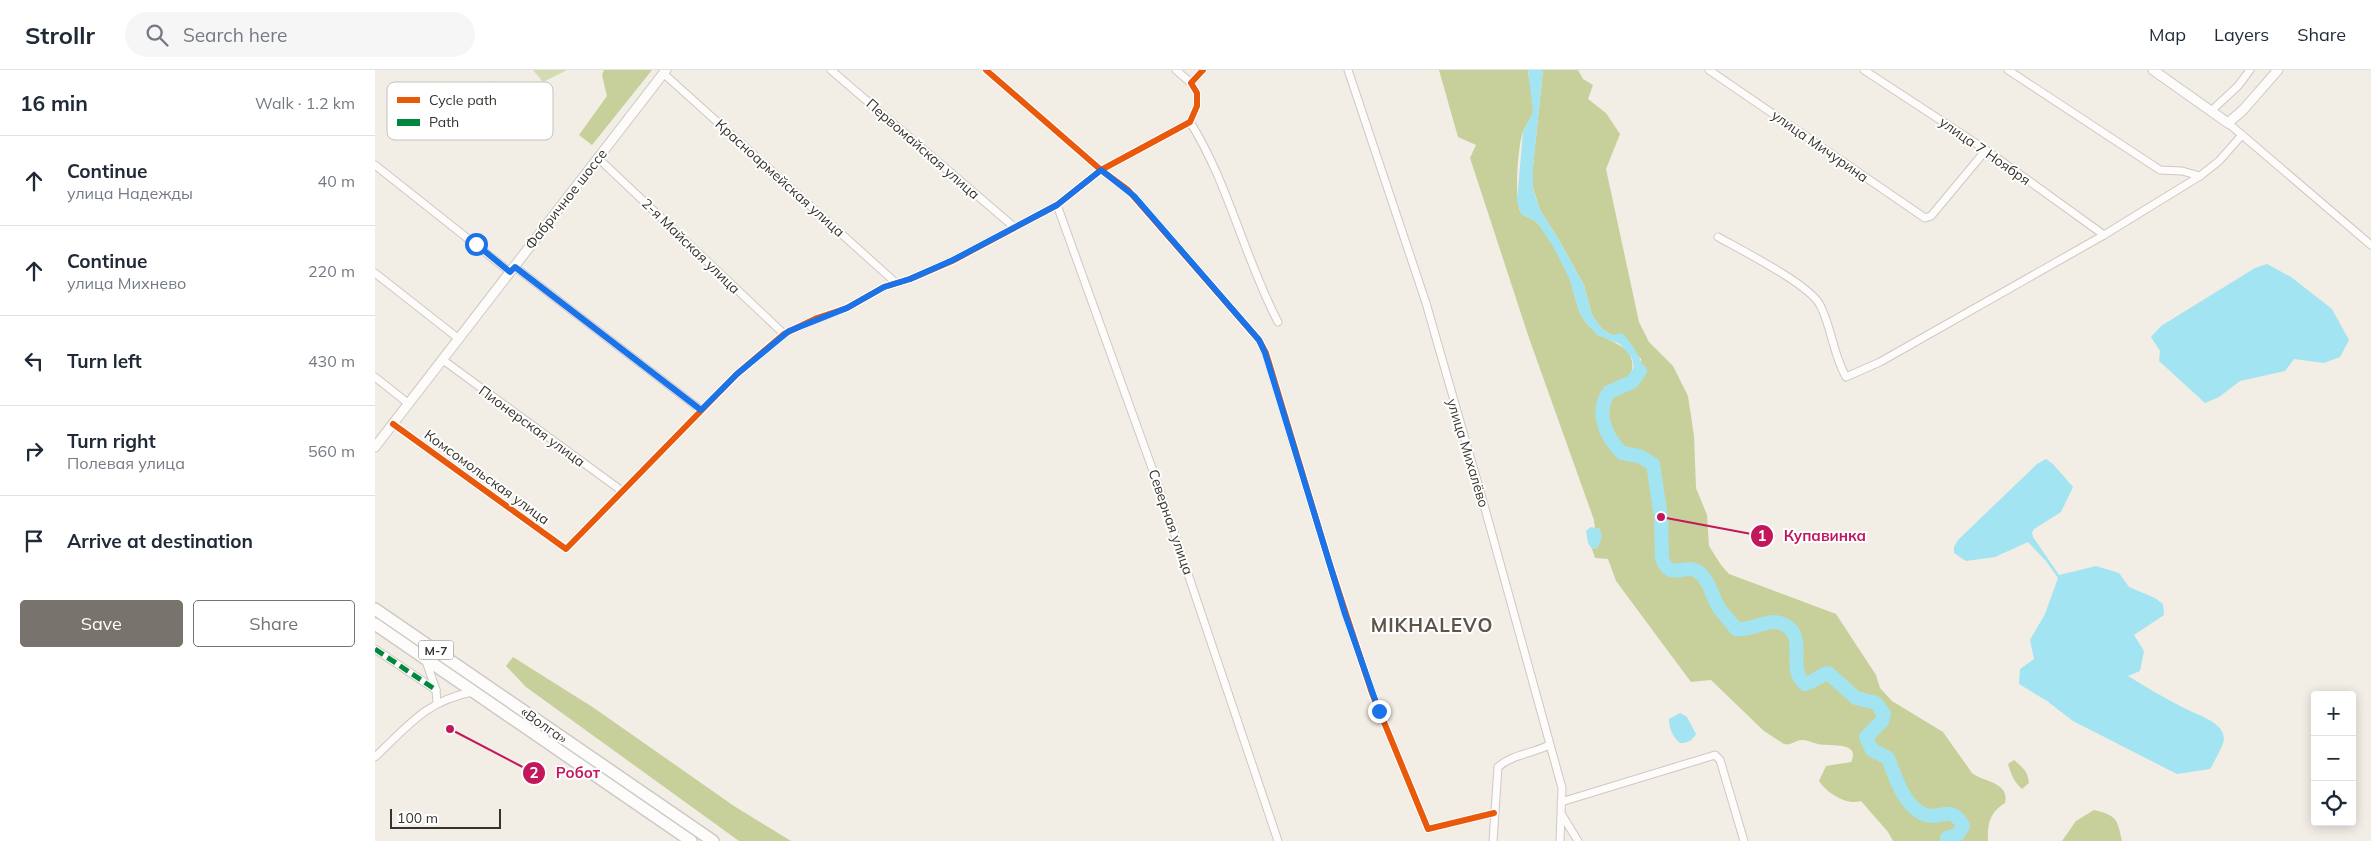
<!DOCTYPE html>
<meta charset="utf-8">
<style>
:root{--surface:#fff;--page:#f6f6f7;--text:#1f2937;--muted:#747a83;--line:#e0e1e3;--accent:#78746d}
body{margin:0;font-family:Mulish,sans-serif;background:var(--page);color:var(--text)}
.controls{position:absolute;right:15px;bottom:15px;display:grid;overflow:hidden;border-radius:5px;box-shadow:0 2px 12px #0003}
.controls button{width:45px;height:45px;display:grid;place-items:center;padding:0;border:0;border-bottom:1px solid var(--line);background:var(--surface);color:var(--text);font:25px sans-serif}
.scale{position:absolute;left:15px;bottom:12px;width:111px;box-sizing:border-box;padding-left:5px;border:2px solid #36332d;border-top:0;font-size:14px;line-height:18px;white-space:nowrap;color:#36332d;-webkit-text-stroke:4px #fff;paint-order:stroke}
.stop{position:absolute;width:15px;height:15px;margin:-11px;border:4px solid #1a73e8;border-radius:50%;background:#fff}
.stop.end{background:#1a73e8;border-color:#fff;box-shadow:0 1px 5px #0008}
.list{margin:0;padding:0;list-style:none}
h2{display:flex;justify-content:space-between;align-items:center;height:65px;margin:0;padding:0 20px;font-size:21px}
h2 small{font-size:16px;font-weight:400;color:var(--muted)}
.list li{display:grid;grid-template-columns:32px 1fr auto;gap:15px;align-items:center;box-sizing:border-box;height:90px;padding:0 20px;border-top:1px solid var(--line)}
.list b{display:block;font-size:19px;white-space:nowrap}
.list p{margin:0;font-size:16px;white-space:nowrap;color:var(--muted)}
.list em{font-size:16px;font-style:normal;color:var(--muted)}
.actions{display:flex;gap:10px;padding:15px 20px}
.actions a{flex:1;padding:11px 0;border:1px solid var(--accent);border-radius:5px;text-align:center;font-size:18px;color:var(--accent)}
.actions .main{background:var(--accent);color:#fff}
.icon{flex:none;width:28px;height:28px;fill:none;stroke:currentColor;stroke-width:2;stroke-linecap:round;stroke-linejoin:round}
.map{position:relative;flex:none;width:1996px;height:771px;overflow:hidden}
header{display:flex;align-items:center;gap:30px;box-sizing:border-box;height:70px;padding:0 25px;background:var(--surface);border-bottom:1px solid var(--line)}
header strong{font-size:24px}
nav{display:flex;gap:28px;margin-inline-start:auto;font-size:18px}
.search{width:350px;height:45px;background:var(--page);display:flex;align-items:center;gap:12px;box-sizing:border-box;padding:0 18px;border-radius:28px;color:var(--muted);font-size:19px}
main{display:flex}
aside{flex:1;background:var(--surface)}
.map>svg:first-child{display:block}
</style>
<header>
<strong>Strollr</strong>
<div class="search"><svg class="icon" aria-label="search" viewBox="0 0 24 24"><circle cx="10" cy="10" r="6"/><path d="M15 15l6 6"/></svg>Search here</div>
<nav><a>Map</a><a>Layers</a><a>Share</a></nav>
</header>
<main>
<aside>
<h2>16 min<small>Walk · 1.2 km</small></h2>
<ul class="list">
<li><svg class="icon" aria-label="ahead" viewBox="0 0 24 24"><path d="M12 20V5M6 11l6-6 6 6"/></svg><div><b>Continue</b><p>улица Надежды</p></div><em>40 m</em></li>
<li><svg class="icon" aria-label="ahead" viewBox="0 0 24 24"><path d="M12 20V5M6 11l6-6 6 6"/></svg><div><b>Continue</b><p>улица Михнево</p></div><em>220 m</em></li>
<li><svg class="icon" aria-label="left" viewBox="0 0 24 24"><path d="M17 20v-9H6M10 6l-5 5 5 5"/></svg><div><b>Turn left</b></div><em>430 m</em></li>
<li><svg class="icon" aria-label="right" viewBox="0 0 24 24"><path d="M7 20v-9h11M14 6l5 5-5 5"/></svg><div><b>Turn right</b><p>Полевая улица</p></div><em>560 m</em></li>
<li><svg class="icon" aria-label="arrive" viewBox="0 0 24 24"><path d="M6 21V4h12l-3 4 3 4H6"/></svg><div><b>Arrive at destination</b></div></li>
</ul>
<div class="actions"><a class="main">Save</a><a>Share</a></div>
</aside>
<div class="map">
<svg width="1996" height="771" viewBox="0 0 1996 771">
<rect width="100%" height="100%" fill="#f2ede5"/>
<g fill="#d3dbb2">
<path d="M158,0H192L168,12Z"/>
<path d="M119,11L132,21L111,48L98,38Z"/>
</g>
<g fill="#c7d09b">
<path d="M229,0H277L217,75L204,65L232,26L227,5Z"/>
<path d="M1064,0H1153C1154,13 1159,29 1158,42C1157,49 1150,55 1148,62C1143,73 1138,136 1147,144C1150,147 1156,148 1160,151C1172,162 1190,194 1195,209C1200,225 1202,242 1213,255C1231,276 1269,272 1254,310H1267L1266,289L1243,265H1237L1227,259L1217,245L1209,215L1184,170L1165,140L1158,118V96L1168,0H1203L1208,9L1218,15L1213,29L1231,43L1245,64L1231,99L1264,252L1274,272L1298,296L1313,326L1319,366L1321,418L1332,445L1334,476L1346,495L1354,504L1461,544L1501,605L1505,618L1517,631L1568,662L1597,703C1608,712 1635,712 1630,733C1615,742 1612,754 1613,771H1518L1513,762L1486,731C1472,736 1452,723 1444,711L1451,696L1476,692C1486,671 1456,677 1443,674C1438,673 1433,670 1428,670C1421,669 1417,676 1409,674L1389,661L1336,610L1316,612L1241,511L1233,489L1220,488L1217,479L1223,477L1224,459L1220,458L1219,450L1154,268L1095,88L1101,75L1083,67Z"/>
<path d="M138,587L219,638L359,736L416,771H364L151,617L131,596Z"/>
<path d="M1639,690C1648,698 1653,701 1654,713L1647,719C1639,712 1636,704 1633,694Z"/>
<path d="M1719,740C1742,746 1742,748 1747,771H1687L1701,751Z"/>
</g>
<g fill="#a2e4f1">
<path d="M1153,0H1168L1158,96V119L1165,140L1184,170L1209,215L1217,245L1227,259L1237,265L1247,263L1250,266C1261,280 1276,300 1262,315L1254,314L1259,298L1257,288L1245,274L1222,265L1212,254L1205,244L1194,208L1179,178L1162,152L1146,144L1142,131L1148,62L1158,42Z"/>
<path d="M1892,194L1916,207L1957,239L1974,270L1965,287L1949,293L1919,289L1910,301L1865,311L1844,327L1830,333L1784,291L1785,281L1776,267L1786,256L1880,198Z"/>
<path d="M1671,389L1678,394L1698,417L1686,442L1659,459L1657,463L1658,467L1684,505L1721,496L1744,503L1754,517L1780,528L1788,534L1789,545L1759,565L1769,581L1765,601L1753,606C1772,618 1791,629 1811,639C1829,648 1861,656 1844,682C1841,688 1839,693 1835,699L1802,704L1698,651L1672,631L1644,614L1645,599L1659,589L1655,570L1670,544L1683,508L1671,491L1653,472L1620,487L1591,491L1579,483V477L1583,470L1662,394Z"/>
<path d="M1216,457L1225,459L1227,467L1223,477L1217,479L1213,473L1211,461Z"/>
<path d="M1305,643L1312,647L1321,664C1317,671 1312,673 1305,673C1298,667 1294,659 1294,649Z"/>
</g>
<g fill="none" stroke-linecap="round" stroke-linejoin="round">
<path stroke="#a2e4f1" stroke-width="14" d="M1265,301L1257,312L1234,322C1220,342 1230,366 1247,383L1264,386L1278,394L1286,447L1287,488C1295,512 1309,493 1322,501C1334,508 1337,527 1344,538C1349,545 1356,552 1361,559C1379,561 1394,546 1410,555C1433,567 1411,599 1430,614C1439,612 1444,606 1453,603L1481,628L1501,633L1509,644L1507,651L1491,667L1497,680L1513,688C1520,706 1528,734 1548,744C1564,752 1576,732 1588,756L1583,764L1572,768V771"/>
<g stroke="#cdc9c3" stroke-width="9">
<g id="minor">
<path d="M456,0L639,157"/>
<path d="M611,0L726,100L753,120L884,270L891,283L955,495L997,623L1053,759L1119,743"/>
<path d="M801,0L816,13"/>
<path d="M973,0L1051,233L1109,435L1187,718L1185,771"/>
<path d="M1334,0L1550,148L1556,146L1611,80"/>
<path d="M1489,0L1611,80L1729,165"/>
<path d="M1633,0L1785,100L1807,101L1825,106"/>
<path d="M288,3L521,213"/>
<path d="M1836,41L1863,16L1875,0"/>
<path d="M815,52C853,112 869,187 903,252"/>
<path d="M1853,53L1996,175"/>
<path d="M223,88L409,264"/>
<path d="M0,95L135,202"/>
<path d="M682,135L781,409L903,771"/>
<path d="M1343,167C1366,180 1434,214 1445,235C1457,258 1458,285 1471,307L1505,292L1729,165L1825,106L1844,91L1867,65"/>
<path d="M140,197L326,340"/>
<path d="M0,203L84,269"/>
<path d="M68,290L247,421"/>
<path d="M0,307L34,334"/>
<path d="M18,354L191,479L362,304L409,264L442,248L472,238L509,217L535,209L577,191L682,135L726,100L815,52L822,36V23L816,13L828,0"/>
<path d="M0,579L61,620"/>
<path d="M51,591L61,620L62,633"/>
<path d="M0,687C33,656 51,631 97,622"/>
<path d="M1186,732L1340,685L1345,690L1369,771"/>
<path d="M1187,745L1203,771"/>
<path d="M1118,771L1123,697C1138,684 1157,684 1174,675"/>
</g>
</g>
<g stroke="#cdc9c3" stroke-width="11">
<g id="secondary">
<path d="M1778,0L1853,53L1868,40L1903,0"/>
<path d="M0,377L291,0"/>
</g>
</g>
<g stroke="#cdc9c3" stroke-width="14">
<g id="trunk">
<path d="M0,539L338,771"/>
<path d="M0,554L316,771"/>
</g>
</g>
<use href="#minor" stroke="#fdfcfb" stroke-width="7"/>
<use href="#secondary" stroke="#fdfcfb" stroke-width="9"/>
<use href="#trunk" stroke="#fdfcfb" stroke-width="11"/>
<path stroke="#00873e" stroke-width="5" stroke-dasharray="10 5" stroke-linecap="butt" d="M0,579L61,620"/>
<g stroke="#fff" stroke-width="9">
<g id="cycleway">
<path d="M611,0L726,100L753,120L884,270L891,283L955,495L997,623L1053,759L1119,743"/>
<path d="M18,354L191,479L362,304L409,264L442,248L472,238L509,217L535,209L577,191L682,135L726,100L815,52L822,36V23L816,13L828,0"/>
</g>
</g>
<use href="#cycleway" stroke="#e8590c" stroke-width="6"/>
</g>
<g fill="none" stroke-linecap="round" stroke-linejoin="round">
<path stroke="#1a73e8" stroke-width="6" d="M101,174L135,202L140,197L326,340L362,304L414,261L472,238L509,217L535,209L578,190L682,135L726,100L759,126L884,270L890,283L970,544L1004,641"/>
</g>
<g text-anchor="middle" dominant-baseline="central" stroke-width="4" stroke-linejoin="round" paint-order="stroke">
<rect fill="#fff" stroke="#72706c" stroke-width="1" x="43.5" y="570.5" width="35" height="19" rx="4"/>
<g font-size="12" font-weight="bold" fill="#36332d">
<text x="61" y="580">М-7</text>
</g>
<g font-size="14" fill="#36332d" stroke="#fff">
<text transform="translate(1445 76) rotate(35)">улица Мичурина</text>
<text transform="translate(548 79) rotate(41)">Первомайская улица</text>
<text transform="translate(1610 81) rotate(35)">улица 7 Ноября</text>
<text transform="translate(405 108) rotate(42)">Красноармейская улица</text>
<text transform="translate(191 129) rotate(-52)">Фабричное шоссе</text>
<text transform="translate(316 176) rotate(44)">2-я Майская улица</text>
<text transform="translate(157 356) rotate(36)">Пионерская улица</text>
<text transform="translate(1093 383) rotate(73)">улица Михалёво</text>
<text transform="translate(112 407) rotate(36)">Комсомольская улица</text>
<text transform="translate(796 452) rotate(71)">Северная улица</text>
<text transform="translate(169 655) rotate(35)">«Волга»</text>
</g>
<g font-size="19" font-weight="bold" letter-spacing="1" fill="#5c5549" stroke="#fff">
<text x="1057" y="555">MIKHALEVO</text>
</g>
</g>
<rect x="12" y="12" width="166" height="58" rx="8" fill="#fff" stroke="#c3c2c0" stroke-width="1"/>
<rect x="22" y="27" width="23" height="6" fill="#e8590c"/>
<rect x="22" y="49" width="23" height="7" fill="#00873e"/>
<g font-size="14" fill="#36332d">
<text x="54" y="35">Cycle path</text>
<text x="54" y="57">Path</text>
</g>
<path fill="none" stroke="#c2185b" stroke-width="2" d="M1286 447L1387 466M75 659L159 703"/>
<g fill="#c2185b" stroke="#fff" stroke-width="2">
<circle cx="1286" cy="447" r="5"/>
<circle cx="75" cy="659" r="5"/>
<circle cx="1387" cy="466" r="12"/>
<circle cx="159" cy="703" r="12"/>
</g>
<g font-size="15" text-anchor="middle" font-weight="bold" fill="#fff">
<text x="1387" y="471">1</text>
<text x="159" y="708">2</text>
</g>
<g font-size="15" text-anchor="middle" font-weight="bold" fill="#c2185b" stroke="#fff" stroke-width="4" stroke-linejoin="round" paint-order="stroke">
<text x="1450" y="471">Купавинка</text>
<text x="203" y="708">Робот</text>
</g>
</svg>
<div class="controls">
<button>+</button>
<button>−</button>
<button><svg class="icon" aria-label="locate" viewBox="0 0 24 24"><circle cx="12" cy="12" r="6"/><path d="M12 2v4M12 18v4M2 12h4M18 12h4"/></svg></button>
</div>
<div class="scale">100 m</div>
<div class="stop" style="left:101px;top:174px"></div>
<div class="stop end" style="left:1004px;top:641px"></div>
</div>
</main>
